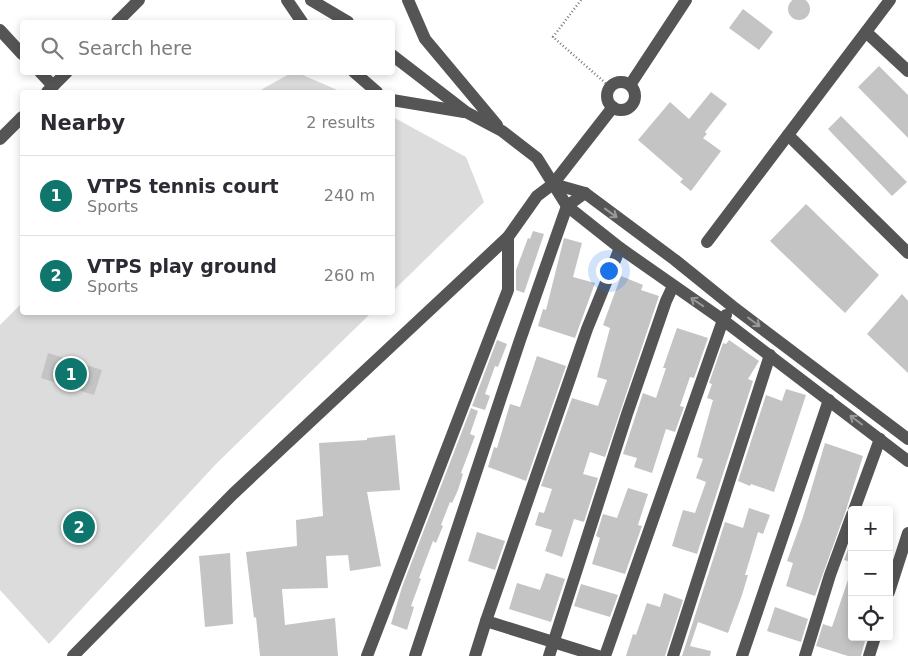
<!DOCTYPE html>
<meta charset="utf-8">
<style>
:root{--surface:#fff;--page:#f2f2f3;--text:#2b2b33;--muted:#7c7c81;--line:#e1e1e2;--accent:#0f766e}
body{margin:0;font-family:"DejaVu Sans",sans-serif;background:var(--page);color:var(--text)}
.controls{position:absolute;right:15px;bottom:15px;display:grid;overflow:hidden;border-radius:5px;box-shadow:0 2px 8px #0003}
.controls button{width:45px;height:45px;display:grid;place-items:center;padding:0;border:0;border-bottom:1px solid var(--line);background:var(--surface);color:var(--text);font:25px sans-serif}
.you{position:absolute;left:608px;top:270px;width:18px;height:18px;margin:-12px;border:4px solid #fff;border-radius:50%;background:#1a73e8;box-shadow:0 0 0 8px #1a73e833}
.badge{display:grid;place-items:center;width:32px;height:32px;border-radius:50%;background:var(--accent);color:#fff;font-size:16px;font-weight:700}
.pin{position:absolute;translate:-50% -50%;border:2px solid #fff;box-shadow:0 1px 5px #0006}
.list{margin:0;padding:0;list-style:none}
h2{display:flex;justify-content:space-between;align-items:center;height:65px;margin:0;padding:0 20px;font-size:21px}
h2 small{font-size:16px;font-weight:400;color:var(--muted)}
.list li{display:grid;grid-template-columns:32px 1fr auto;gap:15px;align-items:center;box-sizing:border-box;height:80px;padding:0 20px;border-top:1px solid var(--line)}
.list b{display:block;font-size:19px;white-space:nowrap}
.list p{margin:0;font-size:16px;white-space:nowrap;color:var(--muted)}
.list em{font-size:16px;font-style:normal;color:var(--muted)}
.icon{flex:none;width:28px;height:28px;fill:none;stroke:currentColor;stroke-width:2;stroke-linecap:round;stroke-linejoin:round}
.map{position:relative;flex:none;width:908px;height:656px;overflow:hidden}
.search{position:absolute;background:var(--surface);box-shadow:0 2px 8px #0003;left:20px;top:20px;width:375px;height:55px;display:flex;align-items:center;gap:12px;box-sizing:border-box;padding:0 18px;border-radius:5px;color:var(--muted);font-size:19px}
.panel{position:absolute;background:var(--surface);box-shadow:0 2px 8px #0003;left:20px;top:90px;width:375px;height:225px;border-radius:5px}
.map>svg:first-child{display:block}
</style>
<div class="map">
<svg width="908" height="656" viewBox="0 0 908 656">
<rect width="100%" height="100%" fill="#fff"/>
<g fill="#dcdcdc">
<path d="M293,72L298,73L342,92H257Z"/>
<path d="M393,117L466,157L484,202L393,291Z"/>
<path d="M22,303V312L371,313L216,464L49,644L0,590V325Z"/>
</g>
<g fill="#c4c4c4">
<circle cx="799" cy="9" r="11"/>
<path d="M743,9L773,32L759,50L729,28Z"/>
<path d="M879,66L908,95V138L858,87Z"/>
<path d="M711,92L727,104L705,132L707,134L703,138L721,151L691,191L680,182L683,179L638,140L670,102L689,119Z"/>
<path d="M841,116L907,182L892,196L828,129Z"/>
<path d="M806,204L879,275L845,313L770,241Z"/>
<path d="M533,231L544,234L524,293L516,290V270L528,238L530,239Z"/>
<path d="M564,238L582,243L573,277L595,283L575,338L538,326L543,309L546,310Z"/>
<path d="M621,276L643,285L641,290L659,296L605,457L590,452L583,474L598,478L584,522L574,519L562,557L545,551L552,530L535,525L539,512L544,513L552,489L541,486L572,398L598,406L607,380L597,377L610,328L603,325Z"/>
<path d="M902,294L908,301V373L867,334Z"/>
<path d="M677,328L708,338L694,378L690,377L680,406L684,407L675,432L666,429L652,473L634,467L637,458L623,454L643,393L656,398L666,368H663Z"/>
<path d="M497,340L507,344L498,367L495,366L485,394L490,396L485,410L472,406Z"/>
<path d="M729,340L759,361L748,379L753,381L697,554L672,546L683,510L695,513L706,482L696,478L703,459L697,457L713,400L707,398L712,384L709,383L723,343L726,344Z"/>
<path d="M48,353L102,370L94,395L41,378Z"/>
<path d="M537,356L566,366L526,481L488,467L494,447L497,448L510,404L520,407Z"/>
<path d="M786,389L806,395L774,492L751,484L750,486L738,481L766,395L782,401Z"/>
<path d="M471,408L478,411L470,434L475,436L461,473L463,474L458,490L452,503L450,502L441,525L443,526L436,543L433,541L419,578L421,579L411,606L414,607L407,630L391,624L402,587Z"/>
<path d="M395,435L400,490L367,492L381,566L350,571L348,555L326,556L328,588L282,589L285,625L335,618L338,656H260L256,617L254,618L246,552L297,546L296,520L323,516L319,443L367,440V438Z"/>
<path d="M825,443L863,456L846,510L815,596L786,586L793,563L787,561L803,517Z"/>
<path d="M628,488L648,494L638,525L642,526L625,574L592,564L600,538L596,536L603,514L617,518Z"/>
<path d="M749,508L770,515L763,534L758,532L745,575H748L742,595L728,633L698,622L690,646L711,651L710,656H682L725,522L743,528Z"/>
<path d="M477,532L505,541L495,570L468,561Z"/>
<path d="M852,539V562L844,560Z"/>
<path d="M230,553L233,624L205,627L199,556Z"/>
<path d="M546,573L565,579L551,622L509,609L517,583L540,590Z"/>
<path d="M849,577L852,578V637H866L861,656H848L816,646L823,624L832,627Z"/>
<path d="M581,584L618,595L610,617L574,606Z"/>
<path d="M664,593L683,600L665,656H626L633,634L636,635L647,603L660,607Z"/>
<path d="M775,607L808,619L801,642L767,631Z"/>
</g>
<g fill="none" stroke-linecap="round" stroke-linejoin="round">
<path stroke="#777" stroke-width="2.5" stroke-dasharray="1 2.5" stroke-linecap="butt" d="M581,0L553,37L610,87"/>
<g stroke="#555" stroke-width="12">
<path d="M287,0L302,22"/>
<path d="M311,0L348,22"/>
<path d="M408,0L425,39L497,125"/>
<path d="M117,22L139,0"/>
<path d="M0,30L22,54"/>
<path d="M866,32L908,71"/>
<path d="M392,55L466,112L502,131L537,158L567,206L620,248L723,320L908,461"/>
<path d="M40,72L53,86"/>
<path d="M354,72L377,92"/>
<circle cx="621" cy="96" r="14"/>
<path d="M630,85L686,0"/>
<path d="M47,92L67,72"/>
<path d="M392,100L464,112"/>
<path d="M788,135L908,253"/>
<path d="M0,139L22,117"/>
<path d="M553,184L585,193L675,260L732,306L908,439"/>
<path d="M707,242L890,0"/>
<path d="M854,510L880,439"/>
<path d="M889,592L908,533"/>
<path d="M73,656L233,494L508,237L537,196L553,184L613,107"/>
<path d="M367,656L508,290V237"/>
<path d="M415,656L520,340L567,206L585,193"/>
<path d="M475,656L486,621"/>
<path d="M549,656L627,414L666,301L673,286"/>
<path d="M598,656L486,621L587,329L620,248"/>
<path d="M605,656L723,320L726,315"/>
<path d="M673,656L770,355"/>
<path d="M742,656L829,400"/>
<path d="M805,656L830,575L852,515"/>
<path d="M869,656L875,637"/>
</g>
</g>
<defs><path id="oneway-shaft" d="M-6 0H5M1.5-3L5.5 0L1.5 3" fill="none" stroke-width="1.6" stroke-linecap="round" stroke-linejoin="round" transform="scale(1.25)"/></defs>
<g stroke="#999">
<use href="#oneway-shaft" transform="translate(611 213) rotate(36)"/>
<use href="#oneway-shaft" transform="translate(697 302) rotate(-146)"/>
<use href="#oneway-shaft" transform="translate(754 322) rotate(37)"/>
<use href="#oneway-shaft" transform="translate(856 420) rotate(-143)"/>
</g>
</svg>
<div class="controls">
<button>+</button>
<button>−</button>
<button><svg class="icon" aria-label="locate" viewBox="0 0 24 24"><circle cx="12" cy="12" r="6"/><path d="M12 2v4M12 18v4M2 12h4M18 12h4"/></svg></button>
</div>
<div class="you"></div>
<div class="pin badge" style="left:71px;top:374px">1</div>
<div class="pin badge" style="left:79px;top:527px">2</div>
<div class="search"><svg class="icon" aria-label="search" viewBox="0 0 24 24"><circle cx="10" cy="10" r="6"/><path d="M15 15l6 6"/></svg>Search here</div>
<section class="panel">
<h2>Nearby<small>2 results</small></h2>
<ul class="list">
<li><span class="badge">1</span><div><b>VTPS tennis court</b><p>Sports</p></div><em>240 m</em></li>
<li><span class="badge">2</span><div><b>VTPS play ground</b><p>Sports</p></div><em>260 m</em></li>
</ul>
</section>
</div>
